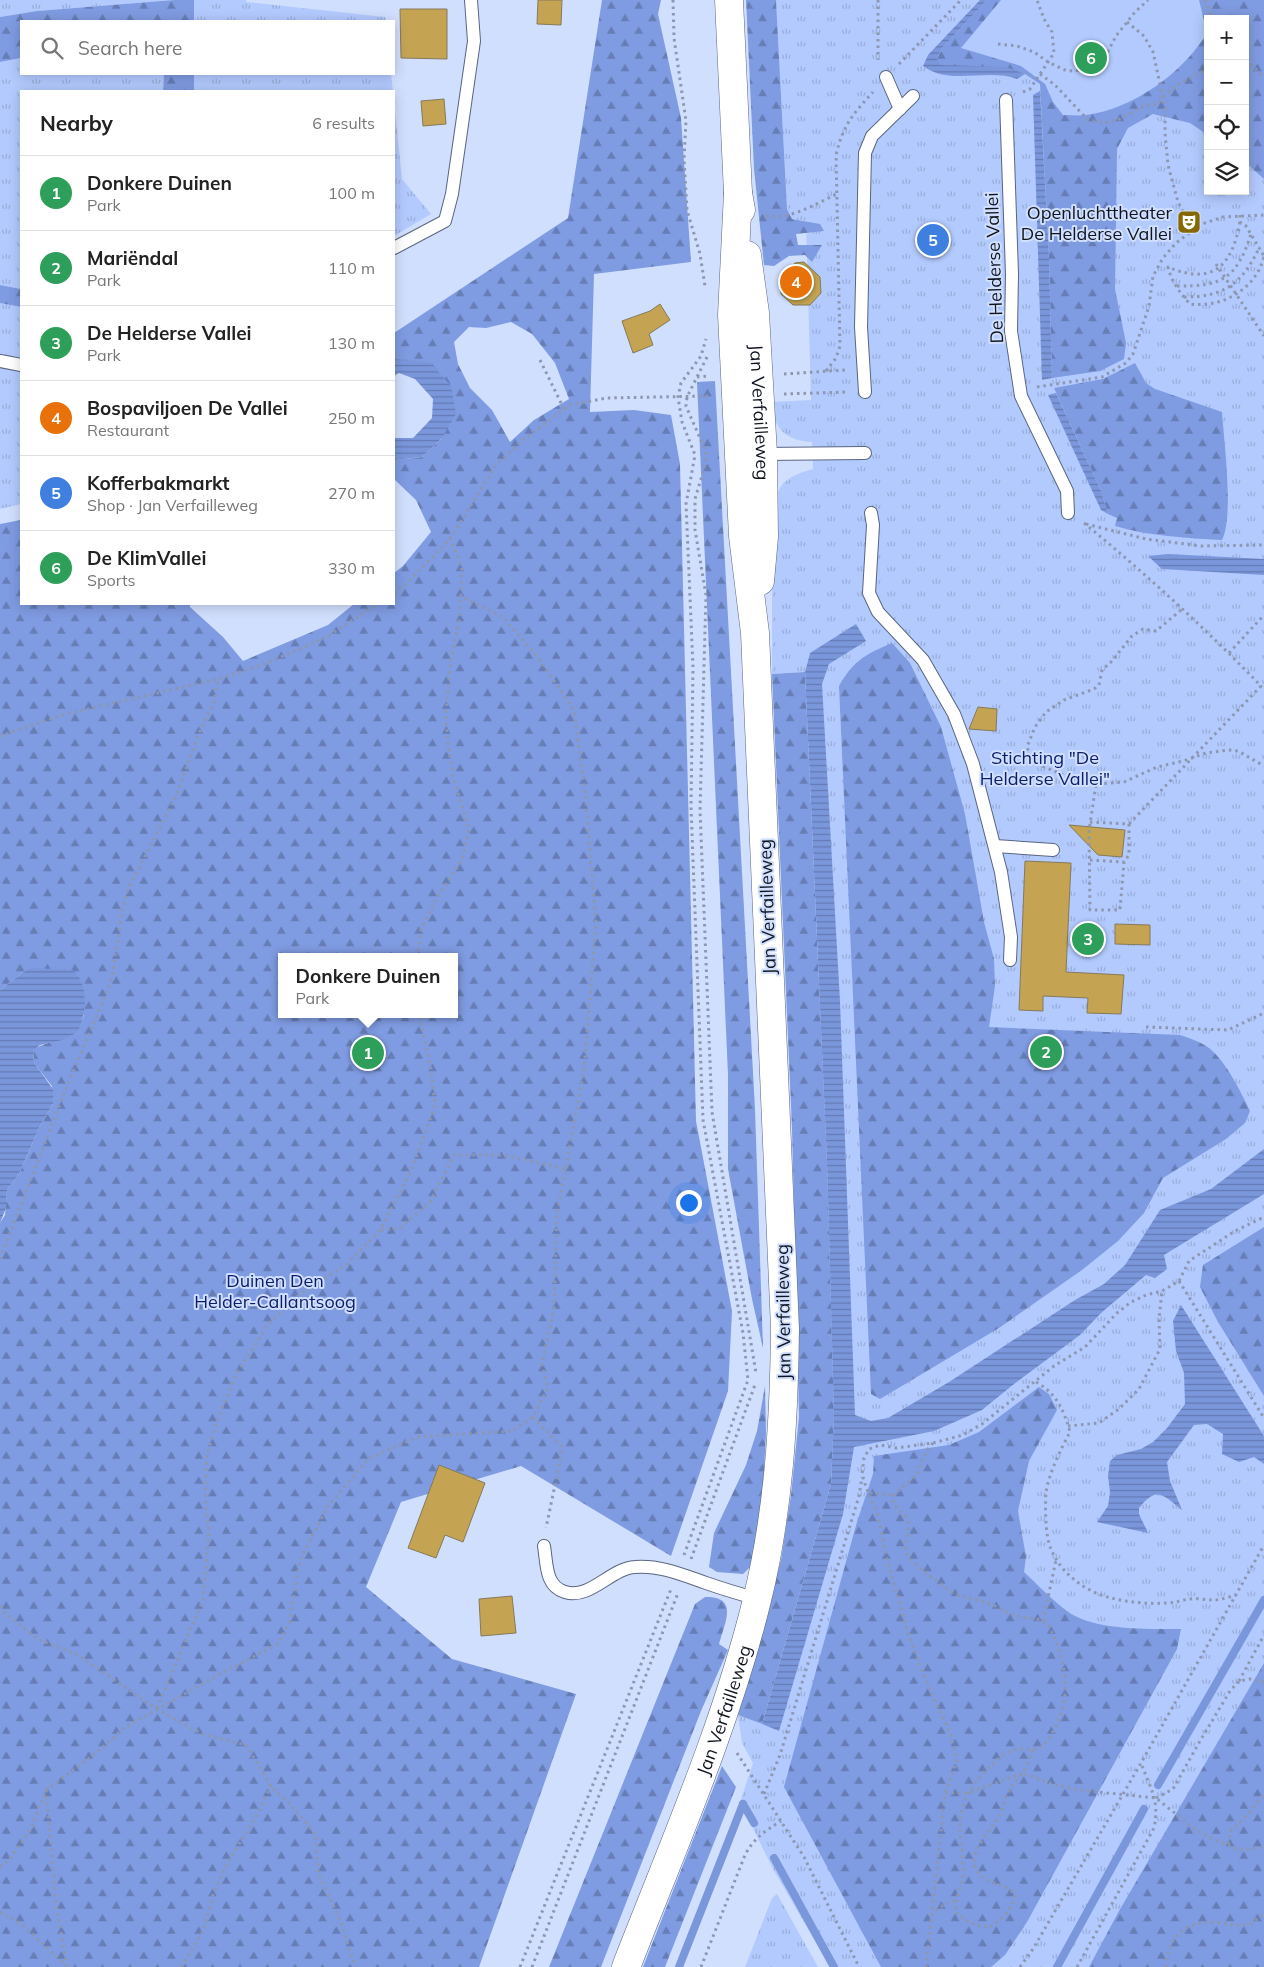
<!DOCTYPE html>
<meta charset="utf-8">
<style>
:root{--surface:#fff;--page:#f2f2f2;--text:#222;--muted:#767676;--line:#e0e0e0;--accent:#866802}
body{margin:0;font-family:Mulish,sans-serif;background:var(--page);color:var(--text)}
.controls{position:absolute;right:15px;top:15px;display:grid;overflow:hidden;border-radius:0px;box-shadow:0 2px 12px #0003}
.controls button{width:45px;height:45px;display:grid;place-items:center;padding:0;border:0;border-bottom:1px solid var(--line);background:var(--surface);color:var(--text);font:25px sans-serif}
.you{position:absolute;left:688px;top:1202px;width:18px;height:18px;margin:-12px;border:4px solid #fff;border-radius:50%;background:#1a73e8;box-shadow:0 0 0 8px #1a73e833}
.badge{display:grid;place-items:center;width:32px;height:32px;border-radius:50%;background:var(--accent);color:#fff;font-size:16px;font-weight:700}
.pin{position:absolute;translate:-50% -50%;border:2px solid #fff;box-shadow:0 1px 5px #0006}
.popup{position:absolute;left:278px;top:953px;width:180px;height:65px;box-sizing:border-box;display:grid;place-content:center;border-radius:0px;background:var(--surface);filter:drop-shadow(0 1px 4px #0005);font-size:16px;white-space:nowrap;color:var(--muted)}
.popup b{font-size:19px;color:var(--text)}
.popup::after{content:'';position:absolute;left:50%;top:100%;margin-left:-10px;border:10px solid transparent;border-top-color:var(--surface)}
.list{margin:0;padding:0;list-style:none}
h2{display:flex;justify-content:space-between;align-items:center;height:65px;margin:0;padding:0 20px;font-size:21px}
h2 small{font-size:16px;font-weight:400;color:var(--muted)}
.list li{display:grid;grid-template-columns:32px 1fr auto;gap:15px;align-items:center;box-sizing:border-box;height:75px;padding:0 20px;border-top:1px solid var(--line)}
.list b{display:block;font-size:19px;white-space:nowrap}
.list p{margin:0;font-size:16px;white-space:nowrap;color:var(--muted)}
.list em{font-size:16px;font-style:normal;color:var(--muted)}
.icon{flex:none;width:28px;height:28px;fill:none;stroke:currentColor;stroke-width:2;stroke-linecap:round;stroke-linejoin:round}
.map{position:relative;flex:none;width:1264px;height:1967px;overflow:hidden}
.search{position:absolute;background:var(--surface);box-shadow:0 2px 12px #0003;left:20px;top:20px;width:375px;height:55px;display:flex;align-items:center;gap:12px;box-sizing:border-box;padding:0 18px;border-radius:0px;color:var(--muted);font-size:19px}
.panel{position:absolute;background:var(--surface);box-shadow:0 2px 12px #0003;left:20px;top:90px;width:375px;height:515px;border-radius:0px}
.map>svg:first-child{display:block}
</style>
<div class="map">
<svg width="1264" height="1967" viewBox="0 0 1264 1967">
<defs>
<pattern id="grass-tufts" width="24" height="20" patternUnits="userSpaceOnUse" patternTransform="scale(1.25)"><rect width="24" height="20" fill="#b3cafe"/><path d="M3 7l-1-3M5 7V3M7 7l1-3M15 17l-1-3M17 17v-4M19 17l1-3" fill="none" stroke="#99add9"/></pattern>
<pattern id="forest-firs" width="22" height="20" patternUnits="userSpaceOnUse" patternTransform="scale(1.25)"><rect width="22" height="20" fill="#7f9be1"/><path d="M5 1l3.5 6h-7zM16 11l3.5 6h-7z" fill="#667db6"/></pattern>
<pattern id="water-rules" width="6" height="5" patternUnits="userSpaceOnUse" patternTransform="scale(1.25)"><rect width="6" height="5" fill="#7b97dc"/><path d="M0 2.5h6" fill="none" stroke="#637ab2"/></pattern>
</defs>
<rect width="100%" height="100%" fill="#d1dffe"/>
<g fill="url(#grass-tufts)" fill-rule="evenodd">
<path d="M0,0H174L37,11L0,17Z"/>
<path d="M194,0H246V2L385,17L386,21H194Z"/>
<path d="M776,0H1264V1967H830L773,1869L740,1802L753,1763L742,1743L738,1715L764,1725L833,1513L810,653L805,672L772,674V517C777,486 781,478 813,469L812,442C786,441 773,428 771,402L811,400L806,221L792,219L787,209ZM1208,19H1245V191H1208Z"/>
<path d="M21,58V74H164L163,91H21V289L0,285V62Z"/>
<path d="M194,74H391L393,91H194Z"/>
<path d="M394,103L402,179L431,214L394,236Z"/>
<path d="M0,303L21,307V504L0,509Z"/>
<path d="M777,1894L818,1967H745L772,1898Z"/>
</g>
<g fill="url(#forest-firs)" fill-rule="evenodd">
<path d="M174,0H194V21H21V58L0,62V17L37,11Z"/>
<path d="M602,0H661L658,14L681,118L691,262L594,274L590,412L634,410L671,415L680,464L696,1121L732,1311L728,1391L671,1556L521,1466L401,1502L366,1587L452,1659L576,1694L479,1967H0V1223L5,1215L7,1190L19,1174L39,1128L54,1102L52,1086L37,1067L34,1062L33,1051C37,1044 66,1039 77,1033L84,1015L26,970L0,990V524L21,520V604H190V607L223,637L243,661L328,625L354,604H394V573L403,566L431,532L416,500L394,479V460L422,457L442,438L430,363L396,359L394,360V333L568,218ZM511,322L532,334L555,363L569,399L534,420L510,442L492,410L470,388L458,364L454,342L469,327L486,328ZM282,957H454V1014H282Z"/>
<path d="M746,0H776L787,209L792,219L820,224L824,231L796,234L798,245H822L812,262L805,255L789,256L774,266L764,265L754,169Z"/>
<path d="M987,0H1264V179L1245,162V19H1208V135L1190,123L1153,114L1128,128L1117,149L1115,289L1126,343L1124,359L1100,371L1052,378L1049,258L1040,84L1025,74L942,65L937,59L942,48Z"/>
<path d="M164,74H194V91H163Z"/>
<path d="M0,285L21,289V307L0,303Z"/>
<path d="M1135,363L1146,383L1155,389L1222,412C1224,441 1234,517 1222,540C1185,538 1150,536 1115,526L1117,518L1108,514L1101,491L1054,388L1103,379Z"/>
<path d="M715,381L755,1109L763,1348L752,1299L728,1169V1075L697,382Z"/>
<path d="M892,643L910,663L941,727L965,814L984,922L994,959L995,986L989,1027L1180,1035C1189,1038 1198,1041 1206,1046C1224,1057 1241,1092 1250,1111L1245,1123L1226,1139L1163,1178L1144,1213L1118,1241L1082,1270L999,1328L880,1399L871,1394L839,686C853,661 866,654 892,643Z"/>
<path d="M805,672L827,1161L834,1416L831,1484L762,1724L738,1715L781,1560L791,1495L799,1417L792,1128L772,674Z"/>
<path d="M1264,1227V1396L1218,1322L1200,1287L1203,1265Z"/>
<path d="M765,1386L766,1433L762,1510L752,1565L743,1574L717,1572L709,1567L714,1533L746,1465L757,1431Z"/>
<path d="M1039,1387L1049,1394L1057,1410L1029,1461L1018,1511L1026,1557L1024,1572C1038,1585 1052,1600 1067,1611C1093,1631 1149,1629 1181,1629L1177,1649L1027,1922L1005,1955L991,1967H881L784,1787L857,1522L873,1474L874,1456L949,1445L979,1432Z"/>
<path d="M705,1597C740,1596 724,1624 719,1644L728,1650L701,1711L601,1967H549L695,1604Z"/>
<path d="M1264,1663V1967H1089L1119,1911Z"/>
<path d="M722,1766L736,1787L665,1967H643Z"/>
</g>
<path fill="#b3cafe" d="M1001,0H1199L1207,33C1183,73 1133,109 1086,115C1079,116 1071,115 1063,115L1053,102L1045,84L1021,66L961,48Z"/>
<g fill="url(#water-rules)">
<path d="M980,0H987L942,48L937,59L942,65L1006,67L1025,74L1017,79C988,68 949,86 923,66L928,55Z"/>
<path d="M1040,91L1049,258L1052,378L1042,380L1033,95Z"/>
<path d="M396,359L430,362L451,386L456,414L442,438L422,457L394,460V438H413L432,418L433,399L415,379L399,373L394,376V360Z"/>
<path d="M1056,393L1101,491L1108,514L1101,510L1048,395Z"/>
<path d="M1168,554L1264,559V575L1162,569L1148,556Z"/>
<path d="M856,624L866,641L829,664L822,684L840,1001L855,1415L871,1421L888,1418L949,1382L1075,1300L1104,1284L1125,1265L1160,1210L1211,1189L1264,1149V1194L1164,1255L1167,1269L1155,1278L1146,1275L1101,1313L1080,1335L1014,1384L982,1410L934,1431L854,1447L843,1514L779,1731L762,1724L831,1484L834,1416L827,1161L805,672L810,653Z"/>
<path d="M32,968L73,970C89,984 87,1015 77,1033L62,1040L40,1045L33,1051L34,1062L37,1067L53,1089L54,1102L39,1128L19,1174L7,1190L6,1208L0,1223V990L26,970Z"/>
<path d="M1181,1305L1264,1436V1464L1254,1457L1239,1462L1222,1454L1223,1434L1207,1424L1194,1425L1167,1462L1170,1481L1182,1510C1163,1495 1157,1485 1139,1508V1514L1148,1533L1097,1522L1108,1506L1110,1492L1108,1476L1110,1461L1117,1455L1141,1449L1153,1442L1167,1428L1185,1404L1184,1373L1176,1351L1173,1321Z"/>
</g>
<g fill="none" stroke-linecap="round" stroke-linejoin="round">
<g stroke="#7b97dc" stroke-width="8">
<path d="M1158,1785L1264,1600"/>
<path d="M743,1804L754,1823"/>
<path d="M774,1858L834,1967"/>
<path d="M679,1967L743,1804"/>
<path d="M1057,1967L1144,1809"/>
</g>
</g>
<g fill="#c4a453" stroke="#85795b">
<path d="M538,0H562L561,25L537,24Z"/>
<path d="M400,9H447V59L401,58Z"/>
<path d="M444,99L446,124L423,126L421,101Z"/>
<path d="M804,262L820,277L821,293L810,305H793L781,294V279L795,263Z"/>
<path d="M660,304L670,320L649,334L653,345L633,353L622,321L650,311Z"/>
<path d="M978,707L997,709L996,731L969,729Z"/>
<path d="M1069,825L1125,830L1122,857L1098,855Z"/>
<path d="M1025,861L1071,863L1066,972L1124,975L1121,1014L1087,1013L1088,998L1043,996V1011L1019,1010Z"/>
<path d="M1115,924L1150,925V945L1115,944Z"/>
<path d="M439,1465L485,1483L463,1542L445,1535L436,1558L408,1548Z"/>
<path d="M512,1596L516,1633L481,1636L479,1599Z"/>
</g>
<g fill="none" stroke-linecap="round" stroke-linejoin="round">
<g stroke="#596580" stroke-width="14">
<g id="service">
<path d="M886,77L900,109"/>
<path d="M1006,100L1012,274L1011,331L1021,396L1067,491L1068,513"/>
<path d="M394,248L445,221L452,194L474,41L471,0"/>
<path d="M0,361L21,365"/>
<path d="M865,392L861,327L865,153L872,136L913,96"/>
<path d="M760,454L865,453"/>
<path d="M871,513L873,525L869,593L878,612L923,660L954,714L973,764L1001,872L1011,937L1010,960"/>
<path d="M995,846L1053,850"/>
<path d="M544,1546C547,1564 545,1586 565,1592C590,1600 611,1568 635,1567C660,1565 683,1575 706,1583C723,1589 740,1594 758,1599"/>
</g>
</g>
<g stroke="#596580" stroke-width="29">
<g id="tertiary">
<path d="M729,0L738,193L741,210"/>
<path id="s1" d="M747,255L755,313L763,454L764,537L760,581"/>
<path id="s2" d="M626,1967C673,1846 726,1726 757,1600C779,1511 784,1420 785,1329L755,633L743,536L732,315L738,193"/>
</g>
</g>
<g stroke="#8d97af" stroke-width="3" stroke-dasharray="2.5 4" stroke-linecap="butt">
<path d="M673,0L674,38L686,121L684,159L687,210L700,254L705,286"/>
<path d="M878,0V60"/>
<path d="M1205,0L1212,19"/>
<path d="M1127,22L1144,36L1153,52L1165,107V133L1168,165L1178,202L1193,230"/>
<path d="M998,44L1017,46L1034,52L1048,62L1067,71L1089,70L1105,57L1116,36L1135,12L1148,0"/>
<path d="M1245,61L1252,65L1264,78"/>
<path d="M899,64L961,0"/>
<path d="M1040,74L1055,85L1088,120L1105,123L1120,119L1146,105L1158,104C1170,86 1189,78 1208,69"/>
<path d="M1023,92L1030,89L1054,53L1052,32L1044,19L1037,0"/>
<path d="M1240,215V222L1246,226L1264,256"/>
<path d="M766,216C791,220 815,204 837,194"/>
<path d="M1240,222C1232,266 1213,286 1168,267C1171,281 1180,293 1190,304C1222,308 1255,290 1264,257"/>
<path d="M1216,264L1264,336"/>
<path d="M1177,286C1222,287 1237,278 1251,234"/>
<path d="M1184,297C1224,297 1242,284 1259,248"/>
<path d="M707,357L687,397L686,406L706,452L704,469L695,499V530L706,595L700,810L712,1112L756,1373"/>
<path d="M540,360L564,409"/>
<path d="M826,371L836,358L840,346L836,155C843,125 853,114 873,92"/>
<path d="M784,374L845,370"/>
<path d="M697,377L710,376"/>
<path d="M1037,387L1102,377L1126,363L1133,354L1149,306L1153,276L1163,258L1176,243L1192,231L1205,223L1223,217L1264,215"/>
<path d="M784,394L848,392"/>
<path d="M1084,523C1146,574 1206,629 1261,686L1129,824"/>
<path d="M1086,524L1146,539L1201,546L1264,545"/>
<path d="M394,593L404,586L450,539L496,465L524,439L570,405L607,398L711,396"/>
<path d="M1181,610L1156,631L1143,629L1132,636L1112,661L1102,670L1099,685L1094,689L1064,700L1046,712L1035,727L1027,747L1032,762L1081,782L1096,784L1124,782L1157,767L1183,761L1206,753L1228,750L1238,751L1264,766"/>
<path d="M1229,653L1264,615"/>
<path d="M0,736L62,715L218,679L267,663L327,637L377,604"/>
<path d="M1090,822L1129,824V855L1124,862L1120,910H1090L1089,831L1096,784"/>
<path d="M1090,860L1124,862"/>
<path d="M417,957L421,929L438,896L462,860L469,829L453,776L447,735L446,711L451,659L460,615L462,567L450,539"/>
<path d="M1146,1027L1228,1030L1264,1013"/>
<path d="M381,1230L400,1228L430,1202L454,1155H503L566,1169"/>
<path d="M0,1259L65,1091L112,979L123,906L128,889L176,796L200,731L214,702L218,679"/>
<path d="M1179,1281L1264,1418"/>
<path d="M1036,1382C1056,1393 1064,1410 1070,1432C1061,1449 1049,1473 1046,1492C1045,1507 1045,1536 1051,1549C1061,1574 1086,1592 1111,1598C1131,1603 1155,1605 1176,1602C1181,1601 1186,1599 1191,1599C1198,1598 1206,1600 1213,1600C1221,1600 1229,1597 1236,1595"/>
<path d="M533,1417L561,1446L560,1461L546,1528"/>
<path d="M1068,1426L1099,1423L1119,1409L1139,1389L1160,1349L1159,1319L1162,1291"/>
<path d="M933,1443L927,1450L917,1474L894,1495C889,1508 906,1511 908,1523C910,1532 903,1543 907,1553C909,1560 919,1567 925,1572C935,1579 944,1588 956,1594C966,1599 978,1599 988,1603C999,1607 1008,1614 1020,1617C1027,1618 1036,1618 1042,1621C1046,1622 1050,1628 1052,1632C1066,1663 1072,1699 1054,1730C1050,1736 1047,1744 1040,1747C1031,1752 1023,1747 1014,1750C998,1754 976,1780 968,1794C956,1815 961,1836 962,1860C963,1865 964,1870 963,1875C961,1888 955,1898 955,1912L968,1922L988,1928C1001,1921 1013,1910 1015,1895C1005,1881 989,1887 977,1871C966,1854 991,1830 999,1817C1004,1809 1004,1799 1009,1791C1012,1785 1018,1779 1023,1773L1050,1783L1078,1790L1156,1798L1197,1831L1220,1842L1240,1850L1264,1847"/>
<path d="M870,1493L894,1495"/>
<path d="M684,1555L748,1380L743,1333L703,1120L691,807L693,667L686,504L695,455L682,422L678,397L681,383L701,356L706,339"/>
<path d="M691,1559L756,1382"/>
<path d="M0,1606L5,1613L38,1639L78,1655L157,1709L202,1734L246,1745L271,1786L296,1811L316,1835L318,1873L341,1922L355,1967"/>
<path d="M1043,1621L1056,1560"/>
<path d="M1239,1681L1264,1635"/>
<path d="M157,1708L203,1600L209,1531L205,1499L207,1455L219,1415L238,1371L270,1322L299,1295L347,1264L380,1230L411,1171L435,1106L431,1069L419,1014"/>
<path d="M737,1753L804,1857L859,1967"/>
<path d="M46,1790L56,1904L67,1966"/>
<path d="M945,1793H968L1023,1773L1033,1750"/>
<path d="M764,1794L780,1755L859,1496L862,1477"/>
<path d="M1156,1798L1173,1789L1200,1741L1230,1691L1239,1681L1250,1679L1264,1682"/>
<path d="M1228,1844L1230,1832L1247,1815L1264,1793"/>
<path d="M0,1867L8,1861L31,1829L46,1790L96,1753L124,1728L222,1673L278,1644L289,1624L300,1560L328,1506L368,1459L417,1437L512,1431L533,1417L548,1388L542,1363L554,1310L557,1214L584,1070L596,923L585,791L574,710L537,656L503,617L460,596"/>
<path d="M0,1912L21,1924L67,1966"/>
<path d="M931,1915L940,1907L955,1900"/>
<path d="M181,1967L203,1931L214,1891L227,1864L258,1813L271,1786"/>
<path d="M520,1967L671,1589"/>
<path d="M532,1967L678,1593"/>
<path d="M701,1967L745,1855C754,1838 765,1831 781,1821"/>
<path d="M926,1967L945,1793L957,1761L951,1735L932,1695L908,1633L887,1559L878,1516L866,1487L862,1474L864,1458L869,1449L880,1445L896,1448L933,1443L963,1435L982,1424L1054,1366L1085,1347L1117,1313L1131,1302L1146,1295L1162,1291L1179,1281L1189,1261L1235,1231L1264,1217"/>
<path d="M1020,1967L1033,1949L1141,1763L1264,1545"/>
<path d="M1077,1967L1154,1828C1160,1800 1150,1788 1141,1763"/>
<path d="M1166,1967C1166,1960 1168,1952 1171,1945C1180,1925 1201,1920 1221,1923C1232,1924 1236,1927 1248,1924C1254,1923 1259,1917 1264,1913"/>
</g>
<use href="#service" stroke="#fff" stroke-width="12"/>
<use href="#tertiary" stroke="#fff" stroke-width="28"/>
</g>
<defs>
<g id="theatre-square" transform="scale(1.25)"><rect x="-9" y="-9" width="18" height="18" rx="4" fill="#866802" stroke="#d1dffe"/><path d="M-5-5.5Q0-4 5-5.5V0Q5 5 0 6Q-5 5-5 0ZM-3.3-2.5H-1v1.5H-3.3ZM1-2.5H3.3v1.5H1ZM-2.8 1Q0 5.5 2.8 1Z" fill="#fff"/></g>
</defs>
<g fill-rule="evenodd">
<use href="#theatre-square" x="1189" y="222"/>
</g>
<g text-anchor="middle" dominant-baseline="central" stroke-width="4" stroke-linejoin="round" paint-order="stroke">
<g font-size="18" fill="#0f131e" stroke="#d1dffe" text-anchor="end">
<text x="1172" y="212">Openluchttheater<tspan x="1172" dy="21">De Helderse Vallei</tspan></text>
</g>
<g font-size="18" fill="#0f131e" stroke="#d1dffe">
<text transform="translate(994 268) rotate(-92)">De Helderse Vallei</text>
<text stroke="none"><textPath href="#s1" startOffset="158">Jan Verfailleweg</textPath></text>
<text transform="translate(767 907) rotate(-92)">Jan Verfailleweg</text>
<text transform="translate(783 1312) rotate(-91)">Jan Verfailleweg</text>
<text stroke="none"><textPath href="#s2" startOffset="275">Jan Verfailleweg</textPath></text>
</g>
<g font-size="18" fill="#0b1c6b" stroke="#d1dffe">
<text x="1045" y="757">Stichting "De<tspan x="1045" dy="21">Helderse Vallei"</tspan></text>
<text x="275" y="1280">Duinen Den<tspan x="275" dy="21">Helder-Callantsoog</tspan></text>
</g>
</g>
</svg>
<div class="controls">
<button>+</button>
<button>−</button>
<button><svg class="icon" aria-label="locate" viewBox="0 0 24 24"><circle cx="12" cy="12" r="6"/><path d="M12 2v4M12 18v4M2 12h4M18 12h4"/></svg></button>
<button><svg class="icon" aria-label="layers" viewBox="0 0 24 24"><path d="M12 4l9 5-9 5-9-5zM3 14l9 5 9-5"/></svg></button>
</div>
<div class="you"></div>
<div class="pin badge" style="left:368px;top:1053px;background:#2e9e5b">1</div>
<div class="popup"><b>Donkere Duinen</b>Park</div>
<div class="pin badge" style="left:1046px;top:1052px;background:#2e9e5b">2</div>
<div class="pin badge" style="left:1088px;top:939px;background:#2e9e5b">3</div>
<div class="pin badge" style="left:796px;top:282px;background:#e8710a">4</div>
<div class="pin badge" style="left:933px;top:240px;background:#3f7fe0">5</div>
<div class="pin badge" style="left:1091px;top:58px;background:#2e9e5b">6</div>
<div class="search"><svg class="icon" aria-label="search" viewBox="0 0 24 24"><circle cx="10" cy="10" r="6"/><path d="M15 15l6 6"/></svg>Search here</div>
<section class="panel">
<h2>Nearby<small>6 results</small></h2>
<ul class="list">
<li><span class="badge" style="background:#2e9e5b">1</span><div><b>Donkere Duinen</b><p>Park</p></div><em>100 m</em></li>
<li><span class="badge" style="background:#2e9e5b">2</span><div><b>Mariëndal</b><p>Park</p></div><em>110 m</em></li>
<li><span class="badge" style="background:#2e9e5b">3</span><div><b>De Helderse Vallei</b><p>Park</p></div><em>130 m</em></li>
<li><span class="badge" style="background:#e8710a">4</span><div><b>Bospaviljoen De Vallei</b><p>Restaurant</p></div><em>250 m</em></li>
<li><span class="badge" style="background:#3f7fe0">5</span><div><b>Kofferbakmarkt</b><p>Shop · Jan Verfailleweg</p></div><em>270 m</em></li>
<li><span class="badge" style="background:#2e9e5b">6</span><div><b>De KlimVallei</b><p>Sports</p></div><em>330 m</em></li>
</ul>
</section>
</div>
